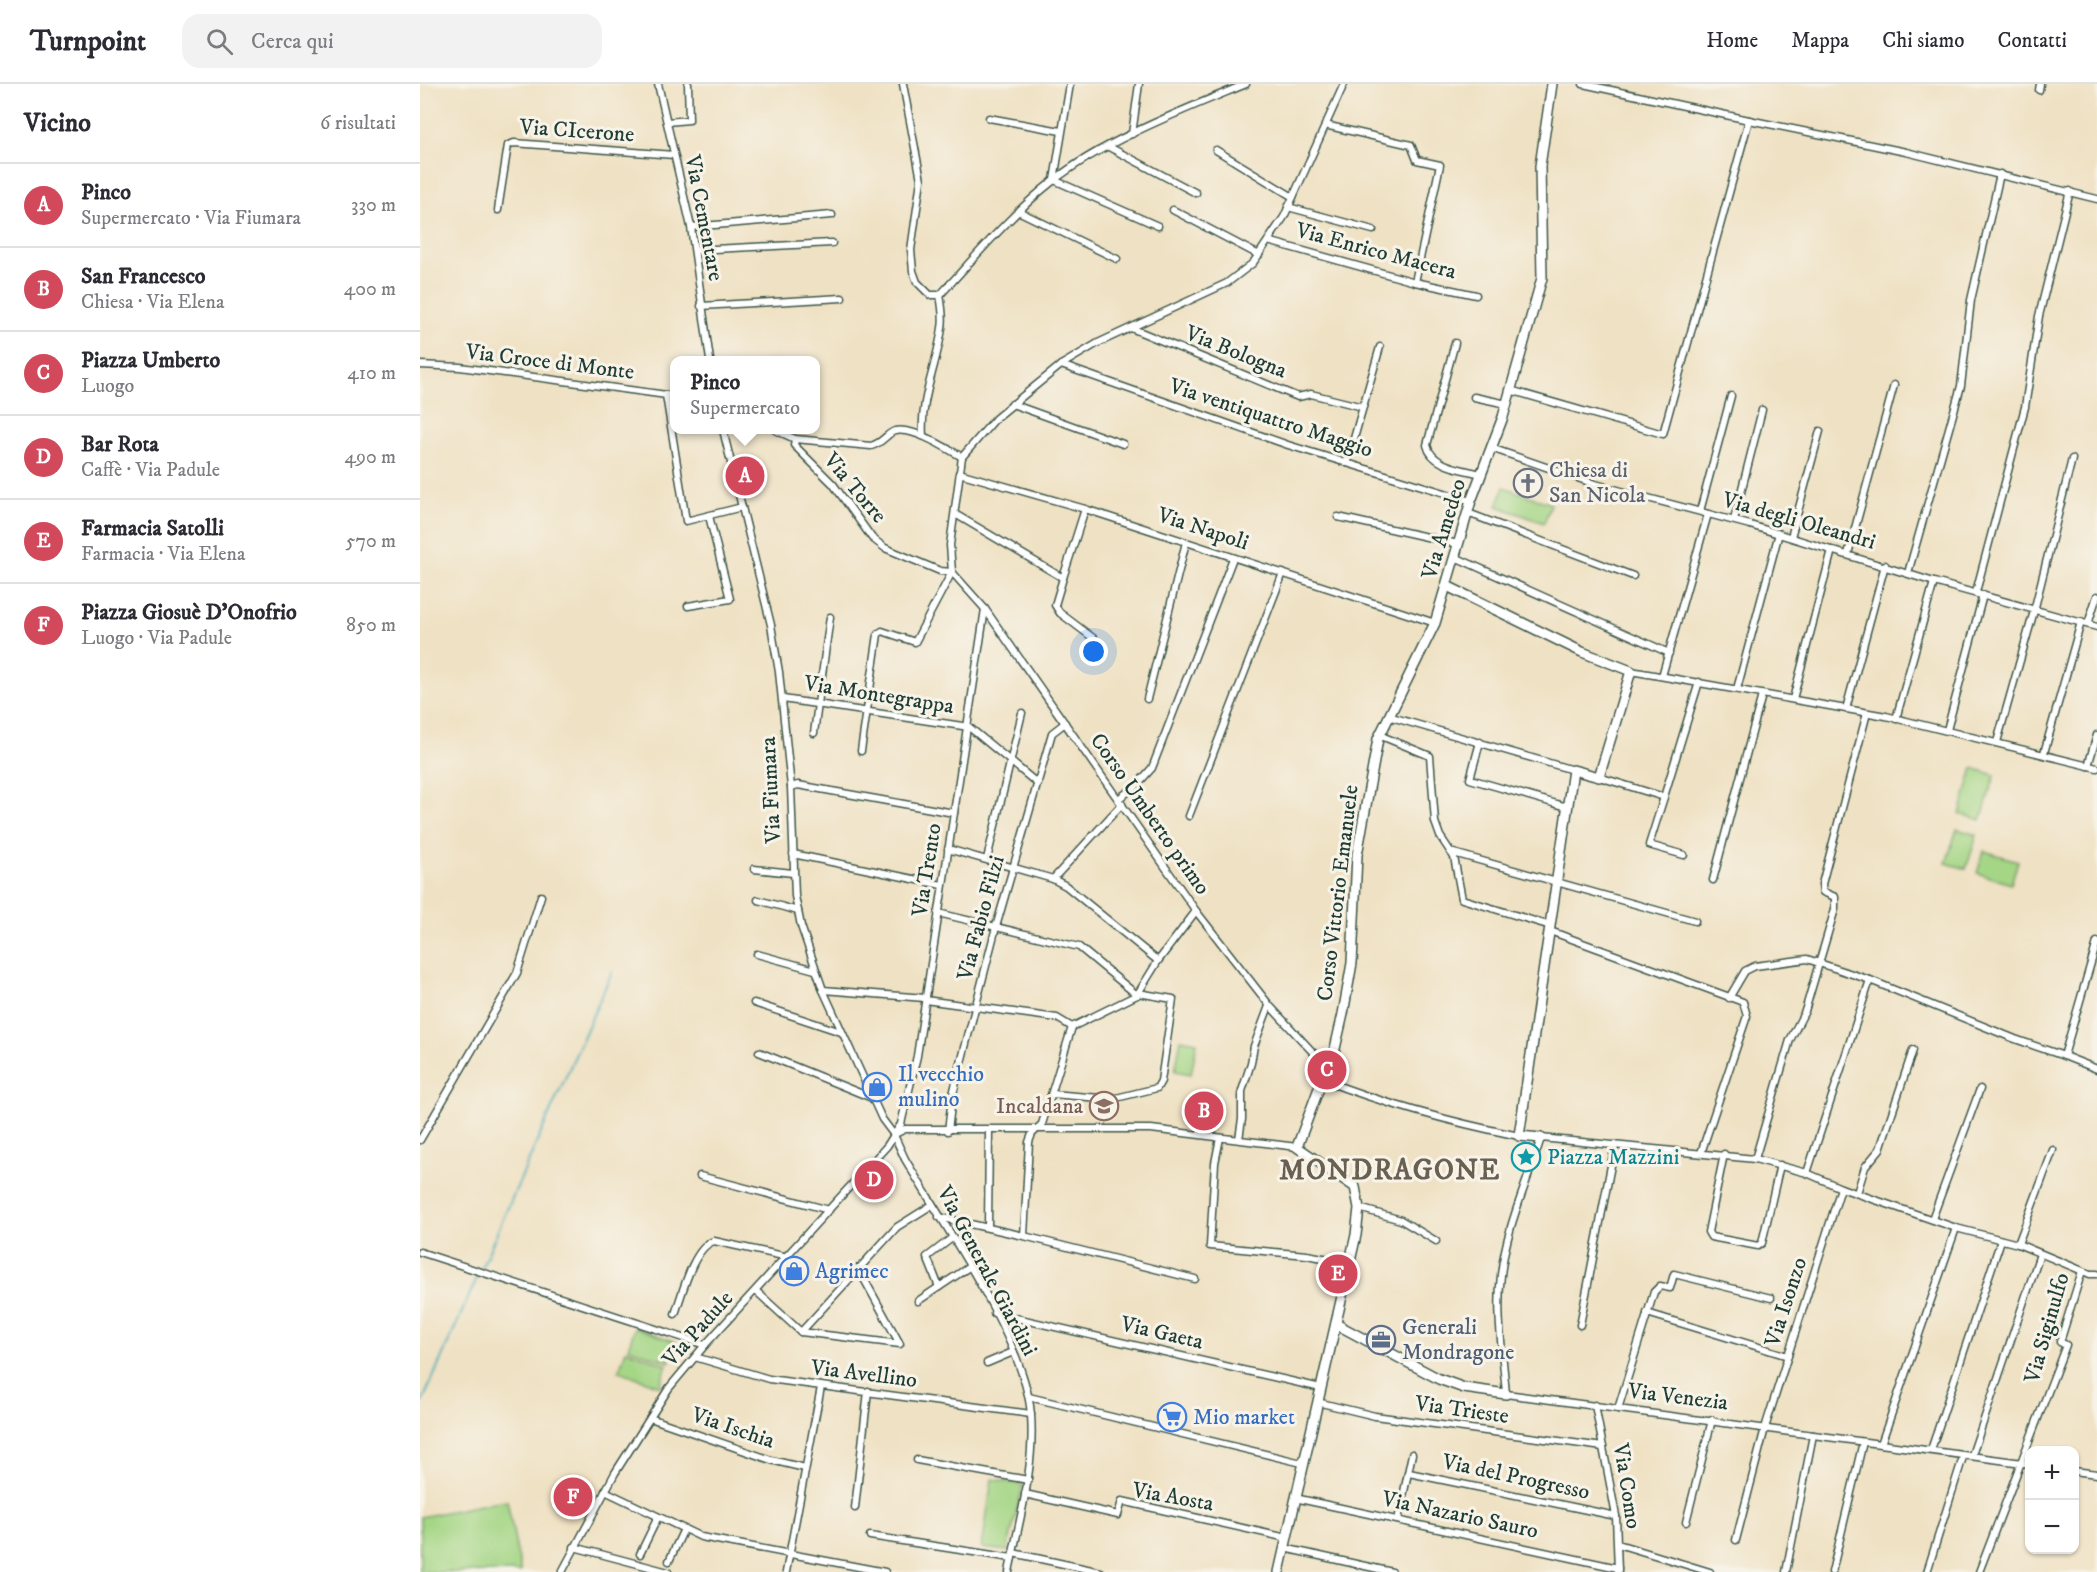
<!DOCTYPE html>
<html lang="it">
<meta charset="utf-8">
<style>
:root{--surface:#fff;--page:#f2f2f3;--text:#2b2b33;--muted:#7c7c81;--line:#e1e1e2;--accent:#d1495b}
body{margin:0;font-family:"IM FELL DW Pica",serif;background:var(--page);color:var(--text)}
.controls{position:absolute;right:18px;bottom:18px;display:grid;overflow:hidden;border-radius:12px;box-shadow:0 2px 4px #0004}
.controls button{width:54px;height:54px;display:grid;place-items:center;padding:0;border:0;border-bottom:2px solid var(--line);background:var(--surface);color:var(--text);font:30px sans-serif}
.you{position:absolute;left:674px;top:568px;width:21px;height:21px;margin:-15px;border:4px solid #fff;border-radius:50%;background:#1a73e8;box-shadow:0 0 0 9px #1a73e833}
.badge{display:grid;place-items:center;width:39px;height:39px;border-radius:50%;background:var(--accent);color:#fff;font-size:20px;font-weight:700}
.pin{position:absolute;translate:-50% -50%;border:3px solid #fff;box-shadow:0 2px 6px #0006}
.popup{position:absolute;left:250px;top:272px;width:150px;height:78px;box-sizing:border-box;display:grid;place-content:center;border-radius:12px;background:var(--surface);filter:drop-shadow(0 2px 4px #0005);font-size:20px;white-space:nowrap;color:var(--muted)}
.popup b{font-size:22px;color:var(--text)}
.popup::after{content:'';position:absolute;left:50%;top:100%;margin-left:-12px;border:12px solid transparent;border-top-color:var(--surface)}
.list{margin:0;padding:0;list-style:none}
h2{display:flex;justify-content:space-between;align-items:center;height:78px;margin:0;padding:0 24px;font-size:26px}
h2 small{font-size:20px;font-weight:400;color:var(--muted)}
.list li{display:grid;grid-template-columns:39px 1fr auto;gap:18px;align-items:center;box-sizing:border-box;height:84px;padding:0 24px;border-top:2px solid var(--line)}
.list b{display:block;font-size:22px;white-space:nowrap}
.list p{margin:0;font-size:20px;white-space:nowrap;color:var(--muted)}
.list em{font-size:20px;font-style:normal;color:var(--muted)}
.icon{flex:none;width:33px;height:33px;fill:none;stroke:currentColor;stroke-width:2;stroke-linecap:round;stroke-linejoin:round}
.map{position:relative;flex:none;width:1677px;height:1488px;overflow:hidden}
header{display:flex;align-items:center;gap:36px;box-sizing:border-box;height:84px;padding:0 30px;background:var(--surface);border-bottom:2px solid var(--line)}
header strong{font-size:28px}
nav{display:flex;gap:33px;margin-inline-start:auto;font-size:21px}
.search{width:420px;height:54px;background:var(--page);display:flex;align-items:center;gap:15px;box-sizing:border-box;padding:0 21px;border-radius:18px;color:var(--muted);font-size:22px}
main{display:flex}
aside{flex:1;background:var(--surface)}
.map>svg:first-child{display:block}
</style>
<header>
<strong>Turnpoint</strong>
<div class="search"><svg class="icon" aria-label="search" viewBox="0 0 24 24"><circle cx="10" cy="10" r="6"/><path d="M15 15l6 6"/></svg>Cerca qui</div>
<nav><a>Home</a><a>Mappa</a><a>Chi siamo</a><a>Contatti</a></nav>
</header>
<main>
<aside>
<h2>Vicino<small>6 risultati</small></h2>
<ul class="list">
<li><span class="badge">A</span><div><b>Pinco</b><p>Supermercato · Via Fiumara</p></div><em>330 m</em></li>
<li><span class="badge">B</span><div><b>San Francesco</b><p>Chiesa · Via Elena</p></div><em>400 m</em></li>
<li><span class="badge">C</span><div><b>Piazza Umberto</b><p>Luogo</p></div><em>410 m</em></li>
<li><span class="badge">D</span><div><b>Bar Rota</b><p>Caffè · Via Padule</p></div><em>490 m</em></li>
<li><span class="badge">E</span><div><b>Farmacia Satolli</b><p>Farmacia · Via Elena</p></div><em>570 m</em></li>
<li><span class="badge">F</span><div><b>Piazza Giosuè D'Onofrio</b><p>Luogo · Via Padule</p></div><em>850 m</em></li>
</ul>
</aside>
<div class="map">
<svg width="1677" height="1488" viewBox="0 0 1677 1488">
<rect width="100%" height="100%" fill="#f7f3e8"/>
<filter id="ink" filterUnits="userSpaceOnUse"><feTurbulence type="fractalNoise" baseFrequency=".0167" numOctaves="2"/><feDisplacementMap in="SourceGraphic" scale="12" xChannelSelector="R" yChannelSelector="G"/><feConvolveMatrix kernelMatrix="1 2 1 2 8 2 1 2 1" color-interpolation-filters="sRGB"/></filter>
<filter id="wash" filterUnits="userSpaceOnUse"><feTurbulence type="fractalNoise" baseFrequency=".008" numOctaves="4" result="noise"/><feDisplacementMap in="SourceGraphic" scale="24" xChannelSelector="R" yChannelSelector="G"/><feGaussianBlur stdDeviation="1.35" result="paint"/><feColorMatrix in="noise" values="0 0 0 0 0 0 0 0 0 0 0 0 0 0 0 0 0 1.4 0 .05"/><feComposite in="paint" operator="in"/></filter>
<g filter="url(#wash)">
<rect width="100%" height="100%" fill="#efe1c3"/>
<g fill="#a4d685" stroke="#628a5c" stroke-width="1.5">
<path d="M1084,403L1131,420L1124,439L1077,422Z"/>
<path d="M1553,684L1575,691L1561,736L1540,730Z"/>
<path d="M1537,745L1557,751L1546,785L1526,779Z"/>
<path d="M1564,767L1598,777L1591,800L1557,789Z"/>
<path d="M761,955L777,958L771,990L755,987Z"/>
<path d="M215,1243L256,1258L249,1278L208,1264Z"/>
<path d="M206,1266L247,1281L240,1302L199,1287Z"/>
<path d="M572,1395L603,1401L587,1467L562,1464Z"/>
<path d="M87,1416L101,1488H0V1433Z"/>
</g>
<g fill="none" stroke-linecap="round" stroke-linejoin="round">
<path stroke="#3babb8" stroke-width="2" d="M0,1323L192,888"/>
</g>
</g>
<g filter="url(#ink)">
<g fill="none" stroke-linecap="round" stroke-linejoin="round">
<g stroke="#3e5649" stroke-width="9">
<g id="street">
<path d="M238,0L271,143L290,276"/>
<path d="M483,0L501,96L491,166L493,187L497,198L510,211H520C522,222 524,234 522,244C517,281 500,315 503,352"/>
<path d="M650,0L634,96L738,142"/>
<path d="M1163,0L1329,36"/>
<path d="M1619,6L1620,0"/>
<path d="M569,34L641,47"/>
<path d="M247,38L269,36L268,0"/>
<path d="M905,41L991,61L997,76L1020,81L995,198"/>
<path d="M712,50L719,0"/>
<path d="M689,63L776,109"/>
<path d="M796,66L873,113"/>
<path d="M868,123L953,146"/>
<path d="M78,126L88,61L94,59L254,71"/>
<path d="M753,126L839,171"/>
<path d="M598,127L697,175"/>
<path d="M271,143L412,131"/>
<path d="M848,157L995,198L1056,211"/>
<path d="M275,166L412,159"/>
<path d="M520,211C556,172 591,130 633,97C683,57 766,25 826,0"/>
<path d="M281,222L422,214"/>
<path d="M711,244L878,313L891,310L943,323"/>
<path d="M1035,259L1007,361C1012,383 1043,385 1061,390"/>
<path d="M0,281L40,283L254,312"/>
<path d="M641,281L868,361L1051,417"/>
<path d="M1090,306L1243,350L1329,36L1486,68L1677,115"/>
<path d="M246,311L266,437L322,423"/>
<path d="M1054,313L1087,320"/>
<path d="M592,320L703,360"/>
<path d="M303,346L351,541L359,588L371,703L375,812L381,842L403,906L462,1035L474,1051L485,1075C523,1140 606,1258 611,1331C615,1384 599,1437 589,1488"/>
<path d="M355,346L375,355L451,362C463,359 467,349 475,347C494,343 526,364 542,373"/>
<path d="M375,355L374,361L413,400L452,454L465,464L520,487L532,488"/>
<path d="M1071,364L1175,400L1330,441L1514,498L1677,543"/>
<path d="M927,379L960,263"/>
<path d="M539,389L665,425L1015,539"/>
<path d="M1280,427L1311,312"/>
<path d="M1048,429L1213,492"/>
<path d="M535,430L643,494L665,425"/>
<path d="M918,433L1038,460"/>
<path d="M1314,436L1342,326"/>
<path d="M1371,453L1400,347"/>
<path d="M1428,470L1474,301"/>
<path d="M1035,473L1249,569"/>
<path d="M532,488L530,461L542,373L576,334L641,281L678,259L807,199L833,179L864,133L924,0"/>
<path d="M532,488L565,525L776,827L850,922L901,977L907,988"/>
<path d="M1488,489L1541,302L1551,216L1580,90"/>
<path d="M643,494L635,521L640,529L681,560"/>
<path d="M1556,508L1605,323L1619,232L1650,107"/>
<path d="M268,522L310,515L289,432"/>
<path d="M1668,540L1677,512"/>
<path d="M1211,587L1466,632L1677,684"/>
<path d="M1242,592L1288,430"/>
<path d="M1317,605L1359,449"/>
<path d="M363,615L549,643L618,700"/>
<path d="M727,615L766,458"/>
<path d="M1373,615L1412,466"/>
<path d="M1426,625L1465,481"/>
<path d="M968,632L1153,686"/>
<path d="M1476,635L1514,498"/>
<path d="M1527,646L1563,511"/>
<path d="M394,649L410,533"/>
<path d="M959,651L1010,672L1015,738L1020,752L1034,773L1042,815L1131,842"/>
<path d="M1060,658L1050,695L1147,723"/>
<path d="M1577,658L1614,527L1652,375"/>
<path d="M441,667L458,550L462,547L495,558L532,488"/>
<path d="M1624,669L1661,538"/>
<path d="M1668,682L1677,651"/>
<path d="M1179,693L1244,713L1279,598"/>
<path d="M371,703L378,701L534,729"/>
<path d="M1244,713L1229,761L1264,771"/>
<path d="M698,715L715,703L732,684L813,474"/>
<path d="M769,732L863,489"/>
<path d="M528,765L633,795L646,802L738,877L776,827"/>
<path d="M1030,768L1275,837"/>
<path d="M373,770L522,801"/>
<path d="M567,775L602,629"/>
<path d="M334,785L373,789"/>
<path d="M633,795L702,720"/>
<path d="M1293,796L1342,611"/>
<path d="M338,816L378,827"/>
<path d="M518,829L659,863L717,911"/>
<path d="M1130,847L1323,918L1327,932L1281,1069"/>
<path d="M1677,858L1644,972L1677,985"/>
<path d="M337,870L395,886"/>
<path d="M403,906L505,914"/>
<path d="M1309,914L1325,887L1335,882L1387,875L1450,896L1595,955L1644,972"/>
<path d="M505,916L637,934L652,943"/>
<path d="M334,919L421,948"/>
<path d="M339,968L452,1014"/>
<path d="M903,996C967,1021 1031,1038 1099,1052"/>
<path d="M632,1010L692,1015L737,1004L741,997L753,915L718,909"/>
<path d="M528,1047L532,1014L576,843L632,649L645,639"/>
<path d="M475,1050L485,1045H731L877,1063"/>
<path d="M800,1054L795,1079L790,1162L887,1171L930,1179"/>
<path d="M819,1055L822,1035V1007L831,979L834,962L849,922"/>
<path d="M0,1056L97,889L121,812"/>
<path d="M1304,1070L1288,1148L1291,1153L1338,1162L1342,1159L1360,1081"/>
<path d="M1335,1075L1370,956L1385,927L1415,825V813L1403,808L1402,800L1447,629"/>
<path d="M1387,1089L1450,896"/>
<path d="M280,1092L409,1126"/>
<path d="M1437,1109L1445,1083L1460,1065L1493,966"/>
<path d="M939,1124L981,1136L1016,1157"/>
<path d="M519,1133L604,1152L609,1058L612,1050L622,1040L652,943L717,911L738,877"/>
<path d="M1512,1135L1560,1005"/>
<path d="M568,1142L569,1046"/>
<path d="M604,1152L775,1195"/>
<path d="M1598,1160L1633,1066"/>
<path d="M0,1168L285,1261"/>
<path d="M519,1203L507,1173L532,1154"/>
<path d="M336,1207L381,1248L477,1143L512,1121"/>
<path d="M498,1217L549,1183"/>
<path d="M574,1229L901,1304"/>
<path d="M1227,1229L1368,1272"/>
<path d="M255,1230C262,1211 273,1163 294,1157L368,1173"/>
<path d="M1160,1241L1195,1061"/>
<path d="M381,1248L480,1260L438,1184"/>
<path d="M275,1273L349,1295L611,1330"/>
<path d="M567,1279L593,1268"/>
<path d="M609,1313L882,1379"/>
<path d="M897,1318L955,1332L1183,1363"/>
<path d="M1175,1321L1196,1432L1198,1487"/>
<path d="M1198,1325L1234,1208L1240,1202L1250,1204L1254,1190L1351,1214"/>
<path d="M230,1334L351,1376L385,1384"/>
<path d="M1461,1360L1536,1144"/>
<path d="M1511,1366L1581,1156"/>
<path d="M1552,1371L1620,1170"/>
<path d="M497,1376L608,1396"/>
<path d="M1610,1380L1086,1310C1083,1271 1076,1230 1081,1191C1086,1144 1107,1099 1121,1054L1335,1075L1387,1089L1421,1104L1536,1144L1598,1160L1670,1190H1677"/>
<path d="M1654,1387L1677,1390"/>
<path d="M989,1389L1196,1432"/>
<path d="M185,1407L281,1453L465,1488"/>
<path d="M605,1410L698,1431L702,1417L867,1454"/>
<path d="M875,1414L1198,1484"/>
<path d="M435,1424L448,1307"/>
<path d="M978,1436L992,1370"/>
<path d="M1266,1438L1292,1336"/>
<path d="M450,1452L592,1474"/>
<path d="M1316,1456L1345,1344L1421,1104"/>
<path d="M1198,1460L1290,1488"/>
<path d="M154,1463L248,1488"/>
<path d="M864,1464L972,1488"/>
<path d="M593,1469L681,1488"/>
<path d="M220,1470L238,1433"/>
<path d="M249,1477L264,1445"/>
<path d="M142,1488L195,1389L249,1304L285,1261L467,1062L481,1040L497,972L565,525"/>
<path d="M366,1488L401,1303"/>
<path d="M1366,1488L1393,1351"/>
<path d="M1412,1488L1443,1358"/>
<path d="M1507,1488L1543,1373"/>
<path d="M1559,1488L1646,1261L1640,1258L1662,1187"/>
</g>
</g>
<g stroke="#3e5649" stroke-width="12">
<g id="secondary">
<path d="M1027,502L1162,568L1211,587L1179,693L1153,686L1099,1052L1121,1054"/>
<path d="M916,1240L1019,1295L1044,1304L1086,1310"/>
<path d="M859,1488L936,1151L939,1124L935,1103L877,1063L899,1004L911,982L923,930L932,879L937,771L958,655L1015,539L1051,417L1083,333L1122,194L1120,82L1132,0"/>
</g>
</g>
<use href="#street" stroke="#fff" stroke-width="6"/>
<use href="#secondary" stroke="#fff" stroke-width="9"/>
</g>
</g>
<defs>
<g id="church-ring" transform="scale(1.5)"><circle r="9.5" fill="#f7f3e8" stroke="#6b7280" stroke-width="1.5"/><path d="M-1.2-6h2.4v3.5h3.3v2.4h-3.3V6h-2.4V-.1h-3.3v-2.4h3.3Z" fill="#6b7280"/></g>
<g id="shop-ring" transform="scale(1.5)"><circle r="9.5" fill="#f7f3e8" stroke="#3f7fe0" stroke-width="1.5"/><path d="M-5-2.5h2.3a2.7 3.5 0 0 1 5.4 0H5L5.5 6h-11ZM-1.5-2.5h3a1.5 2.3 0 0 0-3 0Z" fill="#3f7fe0"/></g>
<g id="school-ring" transform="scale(1.5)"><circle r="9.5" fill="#f7f3e8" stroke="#8d6e63" stroke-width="1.5"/><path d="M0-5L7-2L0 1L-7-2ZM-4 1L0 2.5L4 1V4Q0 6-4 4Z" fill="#8d6e63"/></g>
<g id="sight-ring" transform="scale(1.5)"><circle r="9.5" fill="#f7f3e8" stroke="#0f9aa8" stroke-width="1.5"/><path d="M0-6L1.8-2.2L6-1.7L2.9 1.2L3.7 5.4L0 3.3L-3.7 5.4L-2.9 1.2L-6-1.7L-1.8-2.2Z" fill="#0f9aa8"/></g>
<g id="office-ring" transform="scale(1.5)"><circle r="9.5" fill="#f7f3e8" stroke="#5c6f8a" stroke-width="1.5"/><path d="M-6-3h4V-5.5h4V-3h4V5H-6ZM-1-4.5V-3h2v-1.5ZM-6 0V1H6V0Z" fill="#5c6f8a"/></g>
<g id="supermarket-ring" transform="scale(1.5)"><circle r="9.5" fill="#f7f3e8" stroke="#3f7fe0" stroke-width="1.5"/><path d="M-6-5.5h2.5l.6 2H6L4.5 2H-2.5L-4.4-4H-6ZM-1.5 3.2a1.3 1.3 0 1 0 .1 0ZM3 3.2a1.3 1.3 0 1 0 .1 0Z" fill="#3f7fe0"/></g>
</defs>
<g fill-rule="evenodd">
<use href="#church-ring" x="1108" y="399"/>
<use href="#shop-ring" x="457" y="1003"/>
<use href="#school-ring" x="684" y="1022"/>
<use href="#sight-ring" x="1106" y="1073"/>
<use href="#shop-ring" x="374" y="1187"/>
<use href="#office-ring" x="961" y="1256"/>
<use href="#supermarket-ring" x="752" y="1333"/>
</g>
<g text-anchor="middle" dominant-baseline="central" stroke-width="6" stroke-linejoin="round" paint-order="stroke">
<g font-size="22" fill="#1f3d34" stroke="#f7f3e8">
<text transform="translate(157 47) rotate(4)">Via CIcerone</text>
<text transform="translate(284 134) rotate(79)">Via Cementare</text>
<text transform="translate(956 167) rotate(15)">Via Enrico Macera</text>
<text transform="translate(816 268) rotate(22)">Via Bologna</text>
<text transform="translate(130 278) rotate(7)">Via Croce di Monte</text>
<text transform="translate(851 334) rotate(18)">Via ventiquattro Maggio</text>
<text transform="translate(435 404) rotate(50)">Via Torre</text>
<text transform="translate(1379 437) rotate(16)">Via degli Oleandri</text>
<text transform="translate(783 445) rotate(18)">Via Napoli</text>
<text transform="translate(1024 445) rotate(-73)">Via Amedeo</text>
<text transform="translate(459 611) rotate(9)">Via Montegrappa</text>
<text transform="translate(351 706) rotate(-93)">Via Fiumara</text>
<text transform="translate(730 730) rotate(55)">Corso Umberto primo</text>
<text transform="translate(507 786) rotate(-81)">Via Trento</text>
<text transform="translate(918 809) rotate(-83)">Corso Vittorio Emanuele</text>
<text transform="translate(561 834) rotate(-75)">Via Fabio Filzi</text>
<text transform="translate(567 1187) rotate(62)">Via Generale Giardini</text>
<text transform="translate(1366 1218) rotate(-72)">Via Isonzo</text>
<text transform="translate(1627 1244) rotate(-74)">Via Siginulfo</text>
<text transform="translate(278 1245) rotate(-48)">Via Padule</text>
<text transform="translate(742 1249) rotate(13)">Via Gaeta</text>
<text transform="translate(444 1290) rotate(7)">Via Avellino</text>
<text transform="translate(1258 1313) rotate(7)">Via Venezia</text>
<text transform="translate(1042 1326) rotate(8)">Via Trieste</text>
<text transform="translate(313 1344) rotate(19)">Via Ischia</text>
<text transform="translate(1096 1393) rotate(12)">Via del Progresso</text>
<text transform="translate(1207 1402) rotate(81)">Via Como</text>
<text transform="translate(753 1413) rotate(10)">Via Aosta</text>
<text transform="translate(1040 1431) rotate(12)">Via Nazario Sauro</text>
</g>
<g font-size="22" fill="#5b616d" stroke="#f7f3e8" text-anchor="start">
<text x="1129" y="386">Chiesa di<tspan x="1129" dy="25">San Nicola</tspan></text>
</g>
<g font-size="22" fill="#366cbe" stroke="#f7f3e8" text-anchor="start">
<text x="478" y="990">Il vecchio<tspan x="478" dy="25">mulino</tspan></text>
<text x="395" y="1187">Agrimec</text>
<text x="773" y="1333">Mio market</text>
</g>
<g font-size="22" fill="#785e54" stroke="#f7f3e8" text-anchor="end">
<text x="663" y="1022">Incaldana</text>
</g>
<g font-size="22" fill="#0d838f" stroke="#f7f3e8" text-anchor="start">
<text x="1127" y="1073">Piazza Mazzini</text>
</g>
<g font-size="22" fill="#4e5e75" stroke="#f7f3e8" text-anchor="start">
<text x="982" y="1243">Generali<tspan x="982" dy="25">Mondragone</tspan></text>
</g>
<g font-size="28" font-weight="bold" letter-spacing="1.5" fill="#696052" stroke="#f7f3e8">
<text x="970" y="1086">MONDRAGONE</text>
</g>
</g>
</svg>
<div class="controls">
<button>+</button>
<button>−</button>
</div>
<div class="you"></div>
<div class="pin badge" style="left:325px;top:392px">A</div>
<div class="popup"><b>Pinco</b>Supermercato</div>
<div class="pin badge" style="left:784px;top:1027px">B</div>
<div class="pin badge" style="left:907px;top:986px">C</div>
<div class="pin badge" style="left:454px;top:1096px">D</div>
<div class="pin badge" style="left:918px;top:1190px">E</div>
<div class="pin badge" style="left:153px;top:1413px">F</div>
</div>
</main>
